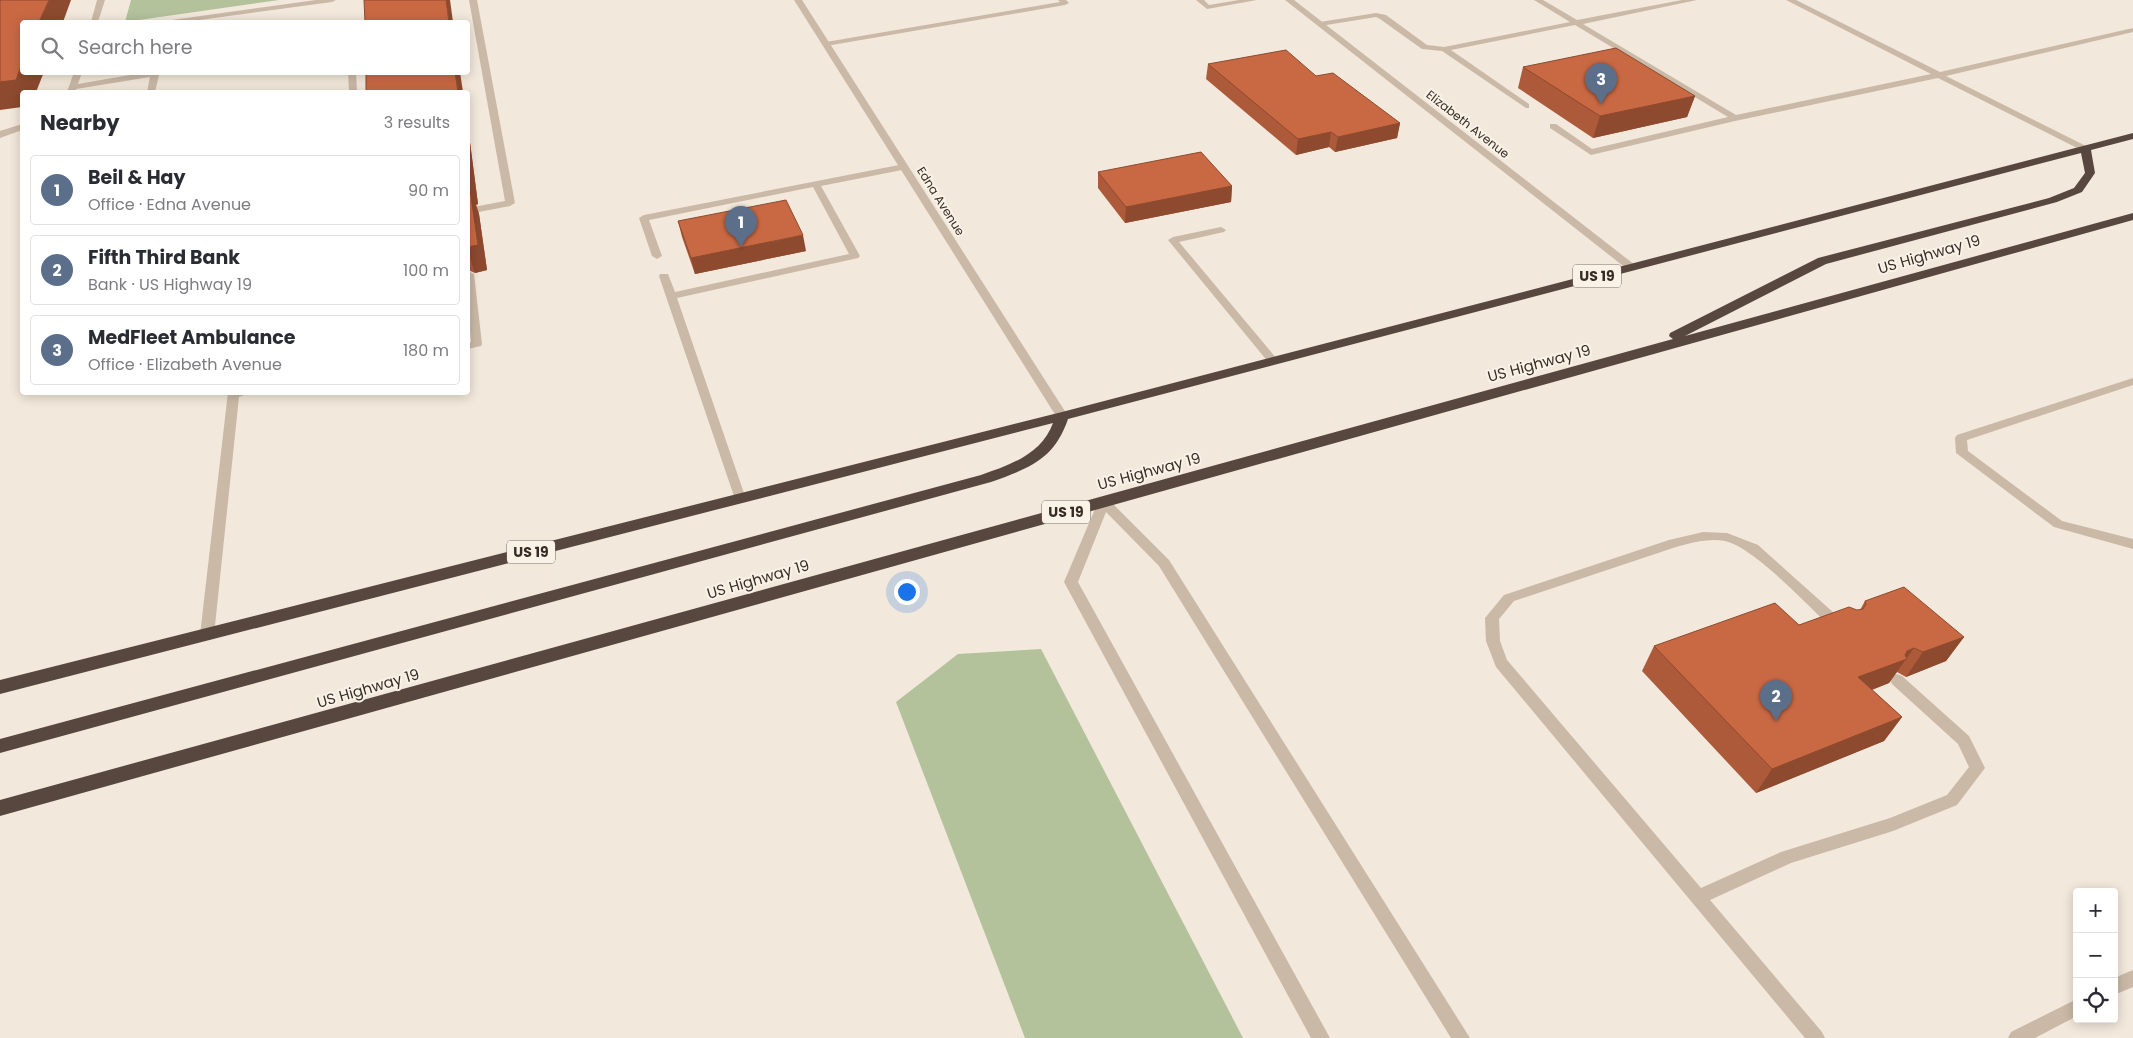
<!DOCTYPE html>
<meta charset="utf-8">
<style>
:root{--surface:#fff;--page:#f7f7f7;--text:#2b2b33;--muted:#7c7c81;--line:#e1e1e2;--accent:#0b8043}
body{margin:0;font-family:Poppins,sans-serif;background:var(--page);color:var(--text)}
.controls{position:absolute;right:15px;bottom:15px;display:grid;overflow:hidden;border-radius:5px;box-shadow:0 2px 12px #0003}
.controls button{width:45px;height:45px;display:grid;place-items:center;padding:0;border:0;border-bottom:1px solid var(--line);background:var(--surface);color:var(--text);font:25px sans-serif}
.you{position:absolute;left:906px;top:591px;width:18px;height:18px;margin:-12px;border:4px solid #fff;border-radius:50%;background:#1a73e8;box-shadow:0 0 0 8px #1a73e833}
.badge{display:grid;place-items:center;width:32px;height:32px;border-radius:50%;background:var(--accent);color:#fff;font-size:16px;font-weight:700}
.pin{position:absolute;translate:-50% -41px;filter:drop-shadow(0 1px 2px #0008)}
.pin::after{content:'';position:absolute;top:26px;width:18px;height:15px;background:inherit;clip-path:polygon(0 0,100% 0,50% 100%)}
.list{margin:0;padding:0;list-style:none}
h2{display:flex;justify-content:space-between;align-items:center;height:65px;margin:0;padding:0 20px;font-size:21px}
h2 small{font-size:16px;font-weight:400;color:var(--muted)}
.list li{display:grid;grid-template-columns:32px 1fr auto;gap:15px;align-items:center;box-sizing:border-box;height:70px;margin:0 10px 10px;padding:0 10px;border:1px solid var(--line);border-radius:5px}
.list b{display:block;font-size:19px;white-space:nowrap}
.list p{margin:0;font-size:16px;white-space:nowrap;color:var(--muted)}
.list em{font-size:16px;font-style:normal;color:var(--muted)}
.icon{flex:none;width:28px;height:28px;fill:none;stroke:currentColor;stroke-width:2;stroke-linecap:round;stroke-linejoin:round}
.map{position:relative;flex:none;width:2133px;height:1038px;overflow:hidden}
.search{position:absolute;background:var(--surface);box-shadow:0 2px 12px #0003;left:20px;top:20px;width:450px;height:55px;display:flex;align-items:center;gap:12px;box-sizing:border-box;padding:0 18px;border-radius:5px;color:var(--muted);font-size:19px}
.panel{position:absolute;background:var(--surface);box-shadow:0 2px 12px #0003;left:20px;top:90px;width:450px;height:305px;border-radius:5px}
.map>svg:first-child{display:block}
</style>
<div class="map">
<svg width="2133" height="1038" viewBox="0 0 2133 1038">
<rect width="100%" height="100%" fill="#f2e8db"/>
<g fill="#b3c29b">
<path d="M131,0H279L125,22Z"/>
<path d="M1041,649L1243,1038H1025L896,702L958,654Z"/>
</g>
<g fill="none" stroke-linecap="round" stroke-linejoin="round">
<g fill="#cbb9a7" fill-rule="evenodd">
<path d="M97,0H105L98,22H91Z"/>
<path d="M316,0H336L332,2L185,22H168L172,20Z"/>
<path d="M469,0H477L515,203L510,206L468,214V208L505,201Z"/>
<path d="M1058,0H1066L1069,3L1065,5L826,46L822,44L826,42L1060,2Z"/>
<path d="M1196,0H1204L1209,5L1239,0H1257L1207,9Z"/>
<path d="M1534,0H1543L1577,20L1682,0H1697L1583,24L1736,115L1931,74L1786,0H1796L1940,72L2133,28V32L1946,76L2088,147L2089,149L2085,152L1938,78L1735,121L1591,155L1550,128V124H1556L1592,149L1728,117L1575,25L1451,50L1529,104V108H1526L1442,51L1422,49L1380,19L1376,17L1320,26L1316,24L1320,22L1376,13L1386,15L1427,45L1444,47L1570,22Z"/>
<path d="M74,72H82L78,84L147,72H169L159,75L155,92H147L150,77L76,89L75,92H67Z"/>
<path d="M348,72H356L357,92H349Z"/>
<path d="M22,124V130L0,138V131Z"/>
<path d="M904,164L908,167L907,169L821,186L860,256L858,258L677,298L746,499L740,503L736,502L659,276L660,274H668L675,292L849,254L813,187L649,220L662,256L657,259L652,256L639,218L644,215Z"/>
<path d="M1221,227L1226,230L1224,232L1179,242L1277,359L1278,361L1277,363H1269L1168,240L1173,237Z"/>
<path d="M468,271L474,274L482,344L481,346L468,349V343L471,342L468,306Z"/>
<path d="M2133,378V385L1967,440L1968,451L2062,521L2133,539V549L2054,527L1956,453L1955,438L1957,435Z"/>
<path d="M228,392H252L239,397L214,635L212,639L207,640L202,639L200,635Z"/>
<path d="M1104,498L1108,499L1169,560L1470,1038H1451L1159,566L1106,512L1078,582L1330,1038H1311L1064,582L1098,502Z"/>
<path d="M1703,532L1727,533L1758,545L1844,622L1846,626L1844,630L1839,631L1834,630C1810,608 1754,547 1725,541C1708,538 1692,543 1676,547L1514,601L1499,619L1500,641L1507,660L1701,888L1781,852L1890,818L1947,795L1969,767L1958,744L1892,684L1890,680L1892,676L1897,674L1902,676L1969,736L1985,768L1957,805L1893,831L1791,863L1710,900L1822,1032L1825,1038H1805L1496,667L1486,641L1485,618L1504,595L1669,540Z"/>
<path d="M2133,970V987L2114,995V978Z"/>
<path d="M2077,999V1016L2035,1038H2008L2011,1032Z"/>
</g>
<g fill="#cbb9a7" fill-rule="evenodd">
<path d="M794,0H802L1068,416L1066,419H1058L1056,416Z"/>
<path d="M1285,0H1294L1635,265V269H1627Z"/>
</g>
<path fill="#58473e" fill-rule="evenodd" d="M2133,133V139L2091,150L2095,173L2082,192L2057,202L1826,264L1685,336L2133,213V220L0,816V800L1673,339L1669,336L1670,333L1818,258L2049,198L2074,188L2085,173L2081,153L1068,419C1054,460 1029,468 991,482L0,753V739L981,475C1010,465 1042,454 1053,423L0,694V680L1062,412Z"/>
</g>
<g fill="#ad5a3a">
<path d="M1208,64L1316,76L1400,123L1397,138L1335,152L1329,147L1296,155L1206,79Z"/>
<path d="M1523,67L1695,96L1687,117L1593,138L1518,88Z"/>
<path d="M468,127L478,204L476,205L479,214L487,270L475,273L468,270Z"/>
<path d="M1098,172L1232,186L1231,202L1125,223L1098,188Z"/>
<path d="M678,221L806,251L695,274L682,237Z"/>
<path d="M1865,601L1964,637L1946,661L1906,677L1897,672L1889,683L1872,690L1902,717L1884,741L1756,793L1642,671L1654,646L1799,625L1860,610Z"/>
</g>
<g fill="#8d4a2f">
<path d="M49,0H71L63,22H39Z"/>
<path d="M446,0H450L453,22H449Z"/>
<path d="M22,63V72H44L36,92H22V107L0,110V82Z"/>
<path d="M455,72H460L463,92H458Z"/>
<path d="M1695,96L1687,117L1593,138L1600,116Z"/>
<path d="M1400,123L1397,138L1335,152L1338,137Z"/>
<path d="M468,127L478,204L476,205L479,214L487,270L475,273L468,252Z"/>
<path d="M1331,132L1329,147L1296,155L1298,139Z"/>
<path d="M1232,186L1231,202L1125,223L1126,207Z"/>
<path d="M803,235L806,251L695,274L691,258Z"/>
<path d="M1964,637L1946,661L1906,677L1923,652Z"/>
<path d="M1914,648L1889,683L1842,701L1858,677Z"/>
<path d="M1902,717L1884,741L1756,793L1772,769Z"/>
</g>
<g fill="#c96943" stroke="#8d4a2f">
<path d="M0,0H49L39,22H22V63L16,80L0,82Z"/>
<path d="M364,0H446L449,22H365Z"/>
<path d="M1616,48L1695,96L1600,116L1523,67Z"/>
<path d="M1286,50L1316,76L1333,73L1400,123L1338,137L1331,132L1298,139L1208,64Z"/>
<path d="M366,72H455L458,92H366Z"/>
<path d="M1201,152L1232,186L1126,207L1098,172Z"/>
<path d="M468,167L469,179L468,180Z"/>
<path d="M468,189H470L478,245L468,247Z"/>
<path d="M786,200L803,235L691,258L678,221Z"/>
<path d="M1904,587L1964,637L1923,652L1914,648L1907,651L1905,655L1907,659L1858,677L1902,717L1772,769L1654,646L1775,603L1799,625L1849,607L1857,610L1863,609L1866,604L1865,601Z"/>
</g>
<g text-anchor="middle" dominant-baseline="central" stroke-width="4" stroke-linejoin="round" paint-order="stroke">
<g font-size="12" fill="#372d27" stroke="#faf2e7">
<text transform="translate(1468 124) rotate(38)">Elizabeth Avenue</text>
<text transform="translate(941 201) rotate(58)">Edna Avenue</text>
</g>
<g fill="#faf2e7" stroke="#726861" stroke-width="1">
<rect x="1573" y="264.5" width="48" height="23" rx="4"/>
<rect x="1042" y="500.5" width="48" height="23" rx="4"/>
<rect x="507" y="540.5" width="48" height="23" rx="4"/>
</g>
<g font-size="14" font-weight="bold" fill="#372d27">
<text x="1597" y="276">US 19</text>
<text x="1066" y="512">US 19</text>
<text x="531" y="552">US 19</text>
</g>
<g font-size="15" fill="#372d27" stroke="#faf2e7">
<text transform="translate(1929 254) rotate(-16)">US Highway 19</text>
<text transform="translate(1539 363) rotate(-15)">US Highway 19</text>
<text transform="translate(1149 471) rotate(-15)">US Highway 19</text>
<text transform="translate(758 579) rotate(-16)">US Highway 19</text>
<text transform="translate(368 688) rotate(-16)">US Highway 19</text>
</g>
</g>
</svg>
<div class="controls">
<button>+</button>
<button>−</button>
<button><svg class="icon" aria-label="locate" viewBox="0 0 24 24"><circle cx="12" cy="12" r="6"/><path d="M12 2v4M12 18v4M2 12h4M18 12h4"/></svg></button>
</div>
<div class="you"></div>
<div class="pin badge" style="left:741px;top:247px;background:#5c6f8a">1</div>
<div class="pin badge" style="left:1776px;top:721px;background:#5c6f8a">2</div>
<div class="pin badge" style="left:1601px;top:104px;background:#5c6f8a">3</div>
<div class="search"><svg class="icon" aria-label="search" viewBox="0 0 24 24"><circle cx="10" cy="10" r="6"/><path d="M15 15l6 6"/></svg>Search here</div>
<section class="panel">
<h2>Nearby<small>3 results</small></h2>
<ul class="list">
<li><span class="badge" style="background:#5c6f8a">1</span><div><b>Beil &amp; Hay</b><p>Office · Edna Avenue</p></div><em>90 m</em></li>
<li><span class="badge" style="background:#5c6f8a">2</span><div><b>Fifth Third Bank</b><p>Bank · US Highway 19</p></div><em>100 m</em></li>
<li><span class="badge" style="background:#5c6f8a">3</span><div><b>MedFleet Ambulance</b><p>Office · Elizabeth Avenue</p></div><em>180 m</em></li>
</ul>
</section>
</div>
